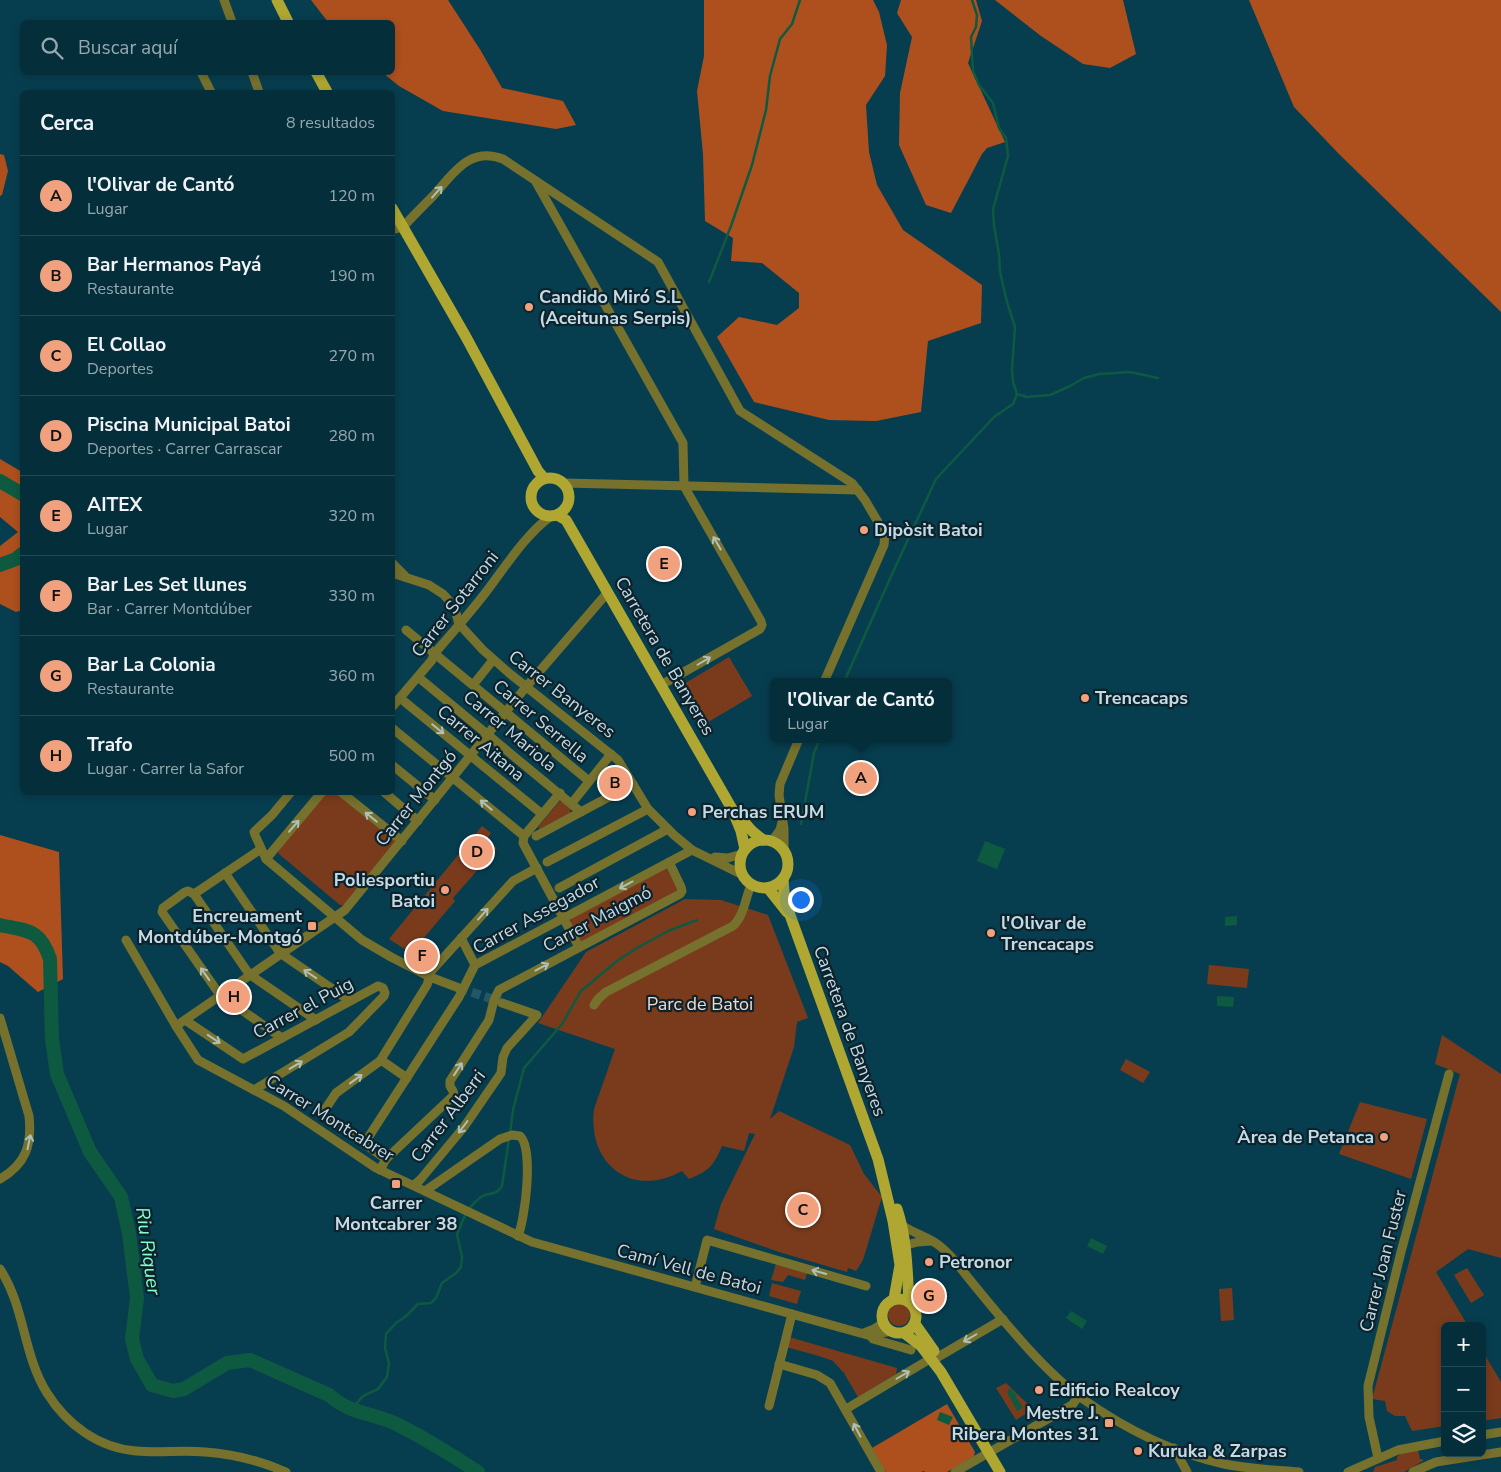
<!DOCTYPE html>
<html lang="es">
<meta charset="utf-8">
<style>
:root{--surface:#052e3b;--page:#0e3642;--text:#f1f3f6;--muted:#97a8af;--line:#264a55;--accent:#f1a17d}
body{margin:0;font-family:"Nunito Sans",sans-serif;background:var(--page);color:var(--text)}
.controls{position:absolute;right:15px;bottom:15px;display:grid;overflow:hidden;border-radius:8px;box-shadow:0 2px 8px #0003}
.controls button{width:45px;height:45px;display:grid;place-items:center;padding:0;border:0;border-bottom:1px solid var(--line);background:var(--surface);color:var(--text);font:25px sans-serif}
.you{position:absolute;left:800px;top:899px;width:18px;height:18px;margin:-12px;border:4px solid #fff;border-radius:50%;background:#1a73e8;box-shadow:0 0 0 8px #1a73e833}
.badge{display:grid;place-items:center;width:32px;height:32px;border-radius:50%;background:var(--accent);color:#111;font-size:16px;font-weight:700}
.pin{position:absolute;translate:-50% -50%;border:2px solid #fff;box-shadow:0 1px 5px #0006}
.popup{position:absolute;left:770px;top:678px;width:182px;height:65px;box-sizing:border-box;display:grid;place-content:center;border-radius:8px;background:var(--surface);filter:drop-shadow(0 1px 4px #0005);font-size:16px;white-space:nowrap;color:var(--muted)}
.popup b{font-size:19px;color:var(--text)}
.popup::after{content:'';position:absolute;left:50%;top:100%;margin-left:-10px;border:10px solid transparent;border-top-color:var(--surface)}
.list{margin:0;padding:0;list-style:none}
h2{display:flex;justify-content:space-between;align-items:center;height:65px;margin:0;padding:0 20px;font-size:21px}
h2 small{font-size:16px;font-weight:400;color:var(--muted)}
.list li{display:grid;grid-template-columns:32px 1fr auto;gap:15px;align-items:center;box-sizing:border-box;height:80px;padding:0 20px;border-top:1px solid var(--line)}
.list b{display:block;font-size:19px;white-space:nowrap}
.list p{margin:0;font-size:16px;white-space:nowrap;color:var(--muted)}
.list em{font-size:16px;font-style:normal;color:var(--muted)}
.icon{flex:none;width:28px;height:28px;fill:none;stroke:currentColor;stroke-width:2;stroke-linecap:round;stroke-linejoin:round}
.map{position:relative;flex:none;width:1501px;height:1472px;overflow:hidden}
.search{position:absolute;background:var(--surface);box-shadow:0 2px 8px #0003;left:20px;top:20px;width:375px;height:55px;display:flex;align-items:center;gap:12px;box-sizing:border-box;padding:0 18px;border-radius:8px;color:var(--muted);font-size:19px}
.panel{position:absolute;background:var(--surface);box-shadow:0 2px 8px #0003;left:20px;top:90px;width:375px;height:705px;border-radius:8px}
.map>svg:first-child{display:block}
</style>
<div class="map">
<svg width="1501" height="1472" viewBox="0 0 1501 1472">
<rect width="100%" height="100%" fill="#073e4f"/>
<g fill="#7a3b1c">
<path d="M729,657L752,696L700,727L677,688Z"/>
<path d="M326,793H337L395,840V843L344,905H340L279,854L278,851Z"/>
<path d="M563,801L571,808L570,813L539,829L538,827L559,802Z"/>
<path d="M482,826L491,833L486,840L497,848L453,898L455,901L411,953L389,939Z"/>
<path d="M666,867L678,888L677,891L581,942L570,922L571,918Z"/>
<path d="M685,899L721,900L768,915L808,1018L797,1022L794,1047L770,1119L779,1111L850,1145L864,1174L882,1197L863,1260L856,1271L848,1268L847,1272L782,1253L714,1229L721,1204L755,1134L749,1133L744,1151L722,1146C714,1165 709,1171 689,1179L682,1171C632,1199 587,1164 594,1109L615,1049L538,1023L586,952Z"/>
<path d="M1209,965L1249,969L1247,988L1207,984Z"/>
<path d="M1442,1035L1501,1074V1258L1468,1249L1436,1272L1468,1326H1445V1426L1412,1431L1405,1416H1395L1387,1411L1385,1401L1372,1399L1460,1074L1435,1064Z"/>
<path d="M1126,1059L1150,1072L1143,1083L1120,1070Z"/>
<path d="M1360,1102L1427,1119L1411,1179L1339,1154Z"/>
<path d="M776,1264L807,1273L805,1280L788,1275L783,1282L771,1280Z"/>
<path d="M1467,1268L1484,1295L1471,1303L1454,1275Z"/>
<path d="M772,1283L801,1291L797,1304L769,1296Z"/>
<path d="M1232,1288L1234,1320L1221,1321L1219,1289Z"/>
<circle cx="899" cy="1315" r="11"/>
<path d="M789,1337L897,1368L896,1374L858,1397L844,1373L833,1361L819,1356L786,1347Z"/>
<path d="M1482,1350L1501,1382V1418L1482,1421Z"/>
<path d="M1006,1383L1033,1409L1016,1420L996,1388Z"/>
<path d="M1418,1450L1420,1459H1423V1461L1404,1472H1373L1375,1467L1397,1460V1457L1401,1453Z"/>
</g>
<g fill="#ae501e">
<path d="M311,0H448L481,51L502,88L563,101L576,125L556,129L443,111L399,86L383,73L392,72V22H328Z"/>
<path d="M704,0H873L879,12L887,45L885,76L866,105L869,152L877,185L903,230L982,285L981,323L928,341L921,412L876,421L829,420L754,402L717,337L739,317L777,325L799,308V293L762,263L731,261L733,238L705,221L703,154L697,91L704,56Z"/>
<path d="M901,0H976L982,21L968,63L1005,142L987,148L982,154L951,213L926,205L899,145L900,93L912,37L897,13Z"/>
<path d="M995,0H1123L1136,54L1110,68L1083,64L1041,36Z"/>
<path d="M1249,0H1501V312L1339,154L1294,107Z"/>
<path d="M0,154L4,155L8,171L2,195L0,196Z"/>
<path d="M0,459L22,472V610L16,612L0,604V546L18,532L0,517Z"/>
<path d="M0,835L59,852L63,979L38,992L8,966L0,962Z"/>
<path d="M947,1404L975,1452L974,1456L947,1472H925L924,1471L921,1472H886L872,1448Z"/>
</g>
<g fill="#0e5a41">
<path d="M985,841L1005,849L997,869L977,861Z"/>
<path d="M479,842L486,848L474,862L468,856Z"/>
<path d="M1237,916V925L1225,926V917Z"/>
<path d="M1217,996L1234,997L1233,1007L1217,1006Z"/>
<path d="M1091,1238L1107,1246L1103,1254L1087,1246Z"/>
<path d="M1071,1311L1087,1321L1082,1329L1066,1318Z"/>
<path d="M1010,1388L1017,1395L1016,1397L1023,1408L1017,1411L1007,1392Z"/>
<path d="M940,1412L953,1417L949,1425L937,1420Z"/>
</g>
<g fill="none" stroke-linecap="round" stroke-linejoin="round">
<g stroke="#0e5a41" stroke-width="2.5">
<path d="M709,282L731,226L752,165L766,110L770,76L780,39L792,24L800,0"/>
<path d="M1017,394L1027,397L1050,395L1070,386L1084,378L1099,374L1130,372L1158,378"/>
<path d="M844,682L893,572L936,479L994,417L1013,404L1017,394L1013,382L1012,369L1015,327L1007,302L1000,272L999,254L994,226L993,209L1008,156L1006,138L999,128L993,103L979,85L973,71L971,37L976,27L977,15L972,0"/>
<path d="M801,824L814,753L820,739"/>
<path d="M510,1134L513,1110L524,1068L562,1024L581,991L617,961L637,948L668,931L697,920"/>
<path d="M469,1208C473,1205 477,1199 481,1197C490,1191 495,1197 502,1186L509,1139"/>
<path d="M351,1410L363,1396L378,1389L387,1377L389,1363L385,1348L386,1334L396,1323L405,1317L418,1304L431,1303L436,1298L442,1283L456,1273L461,1267L462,1257L457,1234L466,1213"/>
</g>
<g stroke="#0e5a41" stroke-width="14">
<path d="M0,481L22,494"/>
<path d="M0,565L16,559L22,554"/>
<path d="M0,925C28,931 40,929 50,959L52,1039L57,1074L90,1152L121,1197L129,1233L137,1298L132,1339L137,1359L152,1385L173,1391L184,1389L227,1363L250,1360L329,1395C347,1412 370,1413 392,1422C421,1435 451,1455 478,1472"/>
</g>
<path stroke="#235666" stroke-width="9" stroke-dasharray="9 4.5" stroke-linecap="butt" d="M459,988L501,1002"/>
<g stroke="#76712d" stroke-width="9">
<path d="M224,0L232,22"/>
<path d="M201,72L211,92"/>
<path d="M252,72L259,92"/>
<path d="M536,182L683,443L684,486L761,621L762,625L760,629L661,685"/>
<path d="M392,230L403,227C413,216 423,206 433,196C453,174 469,146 503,159L658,262L740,411L852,483L865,500L885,534L884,545L824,682"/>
<path d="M564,483L858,490"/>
<path d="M392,563L405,576"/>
<path d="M392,573L429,585L443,594L454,606L459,624L483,650L509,673L618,760L648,809L674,835L692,850L741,874"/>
<path d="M406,630L589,781"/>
<path d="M418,677L581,812"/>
<path d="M473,685L493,660"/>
<path d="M400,698L542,814"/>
<path d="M392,707L432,660L434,654C452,633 470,613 486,592C506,566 525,535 551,516"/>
<path d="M392,728L524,836"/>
<path d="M392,765L435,800"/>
<path d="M341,792L402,841"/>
<path d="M384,792L418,821"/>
<path d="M572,803L611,754"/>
<path d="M254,832L272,815L291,792"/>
<path d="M255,835L266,859L362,940L391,957L430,977L459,988"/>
<path d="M524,836L523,843L579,947"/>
<path d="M524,836L560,793"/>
<path d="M536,836L633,784"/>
<path d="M772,841L780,830L782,822"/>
<path d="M261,849L194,894L188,891L185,892L163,908L162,912L220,995L282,1038"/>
<path d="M784,851V829L779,795L780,784L799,739"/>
<path d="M715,857L728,858L742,854"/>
<path d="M266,859L322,792"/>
<path d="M547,862L648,809"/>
<path d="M225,873L280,953L350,1001"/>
<path d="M559,888L668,829"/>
<path d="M194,894L249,974L316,1020"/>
<path d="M461,938L475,965"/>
<path d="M126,940L176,1026L198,1060L284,1106L376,1168L532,1242L871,1336L891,1331"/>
<path d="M594,1005L598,999L606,992L733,926C744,916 745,899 751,885"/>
<path d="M0,1018L29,1116C32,1145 26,1164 0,1179"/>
<path d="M185,1020L243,1059L378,986L383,988L385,993L384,996L349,1032L254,1090"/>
<path d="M176,1026L345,910L526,687L608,592"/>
<path d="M381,1060L407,1078"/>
<path d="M364,1144L459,997L475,965L692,850"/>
<path d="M386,1159L324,1115V1111L336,1093L380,1061L427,985L431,972L435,967L513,881L537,868"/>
<path d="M380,1170L386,1159L454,1095L453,1091L450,1086V1081L489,1020L494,1000L499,990L680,894L682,891L681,887L669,862"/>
<path d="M414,1185L420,1180L464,1127L501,1073L503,1057L507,1048L537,1015L502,1003"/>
<path d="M425,1191L500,1139L512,1135L520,1136C534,1149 525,1219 518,1236"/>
<path d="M902,1225C914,1234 930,1237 941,1247C951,1255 959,1266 966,1275C983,1296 1000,1317 1017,1336C1036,1358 1057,1380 1080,1397C1122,1427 1173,1453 1224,1464C1248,1469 1274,1470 1299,1472"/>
<path d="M906,1245L918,1242L931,1241"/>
<path d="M0,1269C25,1307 23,1355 47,1393C67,1425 99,1448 136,1451C159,1453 182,1450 205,1452C233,1454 261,1461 286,1472"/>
<path d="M695,1287L707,1240L866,1286"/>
<path d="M864,1333L874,1329L883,1323"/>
<path d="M871,1336L873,1339L911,1350"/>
<path d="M938,1357L1003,1319"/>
<path d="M779,1364L817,1375L830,1383L881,1472"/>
<path d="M769,1406L792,1314"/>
<path d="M846,1409L930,1359"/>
<path d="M1482,1435L1501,1432"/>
<path d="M1174,1448L1187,1472"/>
<path d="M1378,1458L1369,1417L1368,1386L1401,1252L1449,1074"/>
<path d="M955,1472L1072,1405L1079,1396"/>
<path d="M1348,1472L1398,1450L1445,1441"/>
<path d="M1413,1472L1436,1462L1501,1452"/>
</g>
<g stroke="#afa731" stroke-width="11">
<path d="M277,0L288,22"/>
<path d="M316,72L327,92"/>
<path d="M392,208L466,337L538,471L544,478"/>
<circle cx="550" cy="497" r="19"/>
<path d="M557,515L566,520L732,809L741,831L745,849"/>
<path d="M738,815L752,831L763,840"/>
<circle cx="764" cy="864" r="24"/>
<path d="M783,879L784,892L790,915L878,1159L893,1221L900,1265L894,1299"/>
<path d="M768,888L787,912"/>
<path d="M897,1209C907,1239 907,1270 909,1301"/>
<circle cx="899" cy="1316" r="17"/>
<path d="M915,1324L934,1351"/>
<path d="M904,1333L921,1346L941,1372L1000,1472"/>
</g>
</g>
<defs><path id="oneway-shaft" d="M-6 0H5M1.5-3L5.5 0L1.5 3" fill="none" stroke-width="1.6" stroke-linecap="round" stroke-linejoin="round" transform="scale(1.25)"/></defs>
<g stroke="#afc0b8">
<use href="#oneway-shaft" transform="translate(437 192) rotate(-48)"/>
<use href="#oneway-shaft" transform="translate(717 543) rotate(-120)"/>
<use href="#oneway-shaft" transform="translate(704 661) rotate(-30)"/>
<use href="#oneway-shaft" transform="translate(438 729) rotate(39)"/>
<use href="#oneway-shaft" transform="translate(486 805) rotate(-140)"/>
<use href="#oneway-shaft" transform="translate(371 817) rotate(-141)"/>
<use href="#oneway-shaft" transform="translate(294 826) rotate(-49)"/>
<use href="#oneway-shaft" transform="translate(626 885) rotate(152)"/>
<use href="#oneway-shaft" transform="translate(483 914) rotate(-48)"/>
<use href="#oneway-shaft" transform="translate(542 967) rotate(-28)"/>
<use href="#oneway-shaft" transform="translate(205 974) rotate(-125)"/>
<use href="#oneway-shaft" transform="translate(310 974) rotate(-146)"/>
<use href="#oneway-shaft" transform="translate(214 1039) rotate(34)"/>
<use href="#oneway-shaft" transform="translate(296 1065) rotate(-31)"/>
<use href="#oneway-shaft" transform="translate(458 1069) rotate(-57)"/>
<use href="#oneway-shaft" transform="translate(356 1079) rotate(-36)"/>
<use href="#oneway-shaft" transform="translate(463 1127) rotate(127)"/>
<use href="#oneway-shaft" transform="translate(29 1142) rotate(-78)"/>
<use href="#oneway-shaft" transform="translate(819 1272) rotate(-164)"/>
<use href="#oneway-shaft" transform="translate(970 1338) rotate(150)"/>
<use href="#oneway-shaft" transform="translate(903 1375) rotate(-30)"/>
<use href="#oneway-shaft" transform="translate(857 1430) rotate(-118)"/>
</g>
<g fill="#f1a17d" stroke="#0d222a" stroke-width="2">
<circle cx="529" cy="307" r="5"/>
<circle cx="864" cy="530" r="5"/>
<circle cx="1085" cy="698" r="5"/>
<circle cx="692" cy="812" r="5"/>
<circle cx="445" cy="890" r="5"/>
<rect x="307" y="921" width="10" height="10" rx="2.5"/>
<circle cx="991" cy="933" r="5"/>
<circle cx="1384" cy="1137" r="5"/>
<rect x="391" y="1179" width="10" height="10" rx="2.5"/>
<circle cx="929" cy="1262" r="5"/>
<circle cx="1039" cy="1390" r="5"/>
<rect x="1104" y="1418" width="10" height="10" rx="2.5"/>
<circle cx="1138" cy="1451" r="5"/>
</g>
<g text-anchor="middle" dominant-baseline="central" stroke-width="4.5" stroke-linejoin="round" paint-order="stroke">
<g font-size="18" font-weight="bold" fill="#c2dbe6" stroke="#0d222a" text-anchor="start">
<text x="539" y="297">Candido Miró S.L<tspan x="539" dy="21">(Aceitunas Serpis)</tspan></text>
<text x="874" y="530">Dipòsit Batoi</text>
<text x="1095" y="698">Trencacaps</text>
<text x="702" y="812">Perchas ERUM</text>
<text x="435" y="880" text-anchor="end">Poliesportiu<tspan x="435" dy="21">Batoi</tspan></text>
<text x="302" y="916" text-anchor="end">Encreuament<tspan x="302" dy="21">Montdúber-Montgó</tspan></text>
<text x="1001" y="923">l'Olivar de<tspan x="1001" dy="21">Trencacaps</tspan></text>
<text x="1374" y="1137" text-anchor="end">Àrea de Petanca</text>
<text x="396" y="1203" text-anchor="middle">Carrer<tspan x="396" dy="21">Montcabrer 38</tspan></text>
<text x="939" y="1262">Petronor</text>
<text x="1049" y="1390">Edificio Realcoy</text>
<text x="1099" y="1413" text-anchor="end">Mestre J.<tspan x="1099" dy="21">Ribera Montes 31</tspan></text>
<text x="1148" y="1451">Kuruka &amp; Zarpas</text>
</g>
<g font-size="18" fill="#c2dbe6" stroke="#0d222a">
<text transform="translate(455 604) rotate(-52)">Carrer Sotarroni</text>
<text transform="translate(665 656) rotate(60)">Carretera de Banyeres</text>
<text transform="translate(562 694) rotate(38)">Carrer Banyeres</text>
<text transform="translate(541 721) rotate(40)">Carrer Serrella</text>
<text transform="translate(510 731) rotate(40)">Carrer Mariola</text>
<text transform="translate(481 743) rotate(40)">Carrer Aitana</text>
<text transform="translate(416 798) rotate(-51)">Carrer Montgó</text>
<text transform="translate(536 915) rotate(-29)">Carrer Assegador</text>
<text transform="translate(597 919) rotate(-28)">Carrer Maigmó</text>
<text transform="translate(303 1008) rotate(-28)">Carrer el Puig</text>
<text transform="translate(850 1031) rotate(70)">Carretera de Banyeres</text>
<text transform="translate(448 1116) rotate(-53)">Carrer Alberri</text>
<text transform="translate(330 1118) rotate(32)">Carrer Montcabrer</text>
<text transform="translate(1383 1261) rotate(-76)">Carrer Joan Fuster</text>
<text transform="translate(689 1269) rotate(15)">Camí Vell de Batoi</text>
</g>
<g font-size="18" fill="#f3d8cd" stroke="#0d222a">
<text x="700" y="1004">Parc de Batoi</text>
</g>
<g font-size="19" font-style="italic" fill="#82ffcd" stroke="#0d222a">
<text transform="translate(148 1251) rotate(82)">Riu Riquer</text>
</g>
</g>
</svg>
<div class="controls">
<button>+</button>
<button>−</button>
<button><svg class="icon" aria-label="layers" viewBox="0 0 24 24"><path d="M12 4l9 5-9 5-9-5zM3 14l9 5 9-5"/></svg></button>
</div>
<div class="you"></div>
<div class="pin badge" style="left:861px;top:778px">A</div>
<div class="popup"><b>l'Olivar de Cantó</b>Lugar</div>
<div class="pin badge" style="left:615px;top:783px">B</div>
<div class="pin badge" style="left:803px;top:1210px">C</div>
<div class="pin badge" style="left:477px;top:852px">D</div>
<div class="pin badge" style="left:664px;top:564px">E</div>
<div class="pin badge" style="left:422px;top:956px">F</div>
<div class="pin badge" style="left:929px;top:1296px">G</div>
<div class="pin badge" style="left:234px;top:997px">H</div>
<div class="search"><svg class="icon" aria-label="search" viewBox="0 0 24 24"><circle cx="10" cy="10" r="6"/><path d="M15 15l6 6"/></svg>Buscar aquí</div>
<section class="panel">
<h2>Cerca<small>8 resultados</small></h2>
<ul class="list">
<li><span class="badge">A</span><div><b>l'Olivar de Cantó</b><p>Lugar</p></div><em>120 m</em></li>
<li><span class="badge">B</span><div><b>Bar Hermanos Payá</b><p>Restaurante</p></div><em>190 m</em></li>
<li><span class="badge">C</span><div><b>El Collao</b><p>Deportes</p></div><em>270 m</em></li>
<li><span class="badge">D</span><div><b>Piscina Municipal Batoi</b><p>Deportes · Carrer Carrascar</p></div><em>280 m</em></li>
<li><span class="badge">E</span><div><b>AITEX</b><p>Lugar</p></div><em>320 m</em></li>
<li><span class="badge">F</span><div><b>Bar Les Set llunes</b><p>Bar · Carrer Montdúber</p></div><em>330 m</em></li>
<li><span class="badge">G</span><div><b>Bar La Colonia</b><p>Restaurante</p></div><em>360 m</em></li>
<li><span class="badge">H</span><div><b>Trafo</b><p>Lugar · Carrer la Safor</p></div><em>500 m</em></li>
</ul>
</section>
</div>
